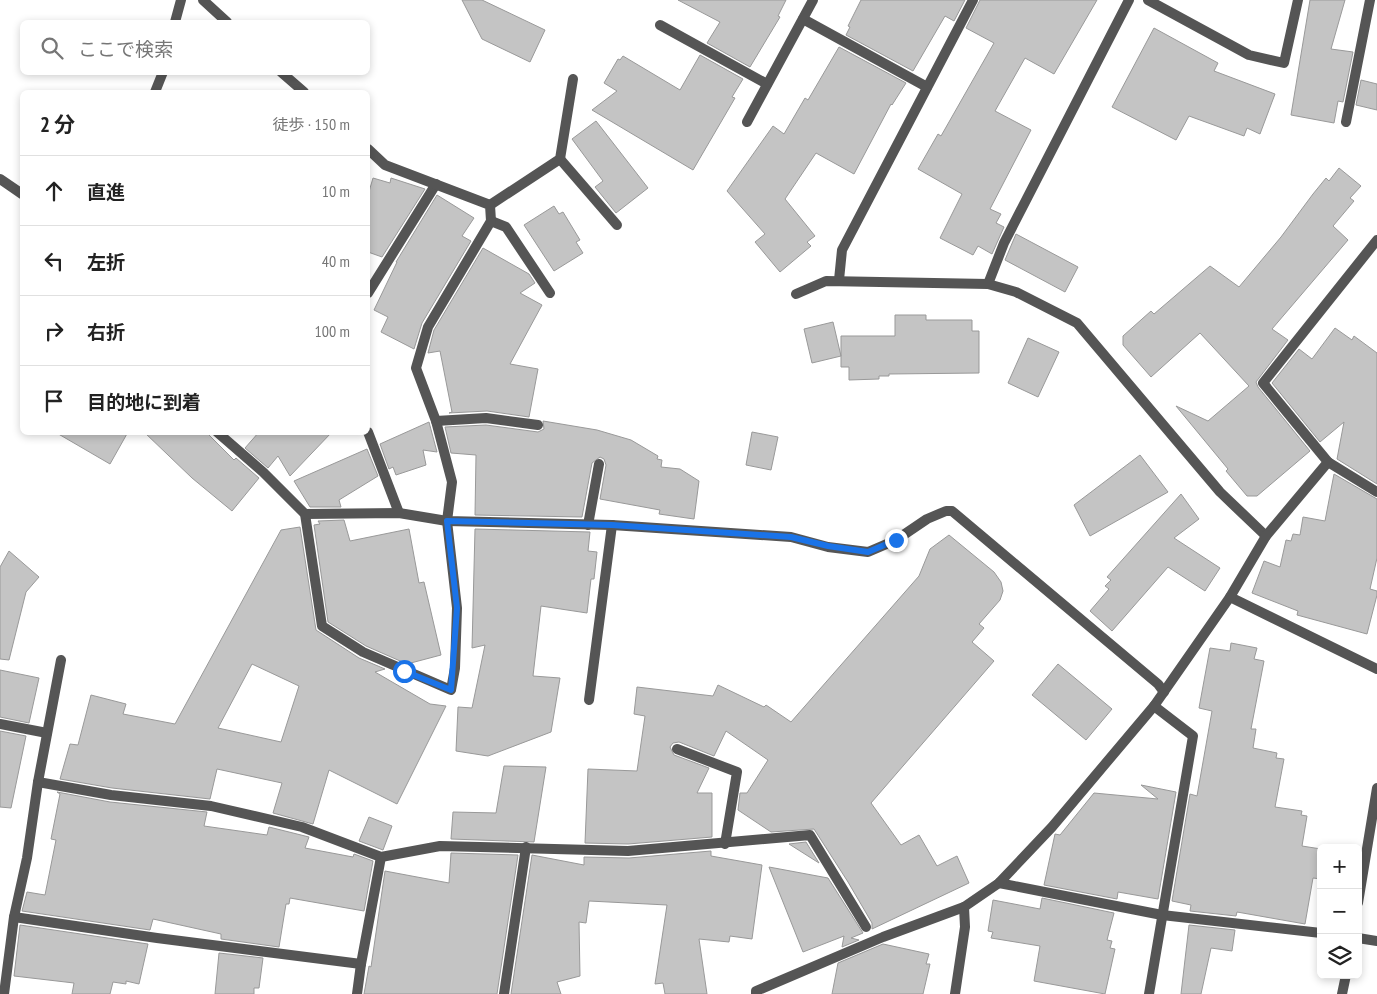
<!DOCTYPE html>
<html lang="ja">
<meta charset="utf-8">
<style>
:root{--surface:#fff;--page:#f2f2f2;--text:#222;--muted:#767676;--line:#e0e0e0}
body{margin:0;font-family:"PT Sans Narrow","Noto Sans JP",sans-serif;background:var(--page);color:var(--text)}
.controls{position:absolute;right:15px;bottom:15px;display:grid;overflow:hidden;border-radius:8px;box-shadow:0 2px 8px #0003}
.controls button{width:45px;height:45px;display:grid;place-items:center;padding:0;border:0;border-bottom:1px solid var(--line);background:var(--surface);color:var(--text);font:25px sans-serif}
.stop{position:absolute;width:15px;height:15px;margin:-11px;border:4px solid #1a73e8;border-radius:50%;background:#fff}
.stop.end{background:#1a73e8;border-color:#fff;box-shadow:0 1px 5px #0008}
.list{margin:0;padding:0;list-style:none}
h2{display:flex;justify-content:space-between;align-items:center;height:65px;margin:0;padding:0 20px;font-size:21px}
h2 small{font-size:16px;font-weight:400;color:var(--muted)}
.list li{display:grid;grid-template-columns:32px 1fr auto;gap:15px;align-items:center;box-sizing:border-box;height:70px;padding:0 20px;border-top:1px solid var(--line)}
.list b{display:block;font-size:19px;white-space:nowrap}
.list em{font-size:16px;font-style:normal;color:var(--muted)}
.icon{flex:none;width:28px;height:28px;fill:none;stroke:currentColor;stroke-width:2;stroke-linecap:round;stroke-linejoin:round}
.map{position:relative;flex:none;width:1377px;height:994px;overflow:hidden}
.search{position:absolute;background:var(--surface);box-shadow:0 2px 8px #0003;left:20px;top:20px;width:350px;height:55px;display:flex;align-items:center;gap:12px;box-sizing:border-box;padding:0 18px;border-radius:8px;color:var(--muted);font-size:19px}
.panel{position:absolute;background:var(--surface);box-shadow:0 2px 8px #0003;left:20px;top:90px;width:350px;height:345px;border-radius:8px}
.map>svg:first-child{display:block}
</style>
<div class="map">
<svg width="1377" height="994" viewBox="0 0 1377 994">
<rect width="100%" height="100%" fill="#fff"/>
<g fill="#c4c4c4" stroke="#999" fill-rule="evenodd">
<path d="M462,0H482L545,30L530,62L482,39Z"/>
<path d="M678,0H786L778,16L780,17L750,67L707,43L720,22Z"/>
<path d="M861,0H965L954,21L945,16L913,71L846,35L850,27L848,26Z"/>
<path d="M980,0H1097L1054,74L1025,58L995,111L1031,130L990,209L1001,214L996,223L1004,227L992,254L978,246L973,255L940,238L962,194L918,169L938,134L941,136L994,43L966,28Z"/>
<path d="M1310,0H1345L1331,49L1353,52L1343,102L1338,101L1334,123L1291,115Z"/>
<path d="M1154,28L1218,63L1214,71L1275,94L1260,134L1247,128L1244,136L1189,116L1176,140L1112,107Z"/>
<path d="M839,47L906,83L892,105L891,104L854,174L816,153L785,199L815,236L807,242L811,246L780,272L755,242L765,234L727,191L773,126L784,134L805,98L808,100Z"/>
<path d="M700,55L743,79L732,97L735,98L693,170L592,110L617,91L604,83L618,59L620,60L623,56L680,90Z"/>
<path d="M1361,80L1377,84V110L1356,105Z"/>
<path d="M596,121L648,188L616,213L595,187L603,181L572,139Z"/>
<path d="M1339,168L1361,186L1350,198L1354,201L1333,226L1348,240L1272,329L1288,340L1256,382L1258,387L1310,451L1257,496H1247L1226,471L1228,469L1176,406L1208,421L1249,386L1200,333L1151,377L1123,345V336L1151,311L1154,314L1210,266L1239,287L1281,237L1313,194L1326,178L1329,181Z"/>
<path d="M373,178L390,183L391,178L425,189L382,257L368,252V195Z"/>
<path d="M437,195L474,218L462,236L471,241L422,323L414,349L381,332L388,317L374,310L397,262H396Z"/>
<path d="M554,206L559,214L563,212L580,240L576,242L583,253L554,271L524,225Z"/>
<path d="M1016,234L1078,267L1065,292L1005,260Z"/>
<path d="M483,248L529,274L535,283L520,293L542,305L510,364L538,369L529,417L487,411L449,413L452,412L440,351L428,353L434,330Z"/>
<path d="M895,315H926V320H972V331H979V373L889,374V376H879V379L849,380V367H841V356L812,363L804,329L833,322L841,356V336H895Z"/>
<path d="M1335,328L1352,340L1354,336L1377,353V484L1337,459L1344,422L1320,442L1272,383L1299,349L1312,359Z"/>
<path d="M1028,338L1059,352L1038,397L1008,383Z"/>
<path d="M543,421L597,430L631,440L658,456L657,459L662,460L661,467L680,469L699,481L694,519L659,514L660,510L600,499L606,465L604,459L600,457L592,463L582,517L475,515L476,455L451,453L445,427L486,425L538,432L544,429Z"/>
<path d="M429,422L437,452L423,450L426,465L396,475L393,467L389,469L380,444Z"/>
<path d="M55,432H128L110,464Z"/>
<path d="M144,432H206L234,460L236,458L259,478L232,511L192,478Z"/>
<path d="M259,432H332L290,476L278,456L268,468L245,448Z"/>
<path d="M752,432L778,437L771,470L746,465Z"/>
<path d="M367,449L378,476L339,500L341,507H310L294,481Z"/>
<path d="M1140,455L1168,492L1090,536L1074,505Z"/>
<path d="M1334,474L1377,499V558L1370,589L1377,591V595L1367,634L1297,615L1298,611L1252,593L1264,561L1280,567L1286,540L1291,541L1293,534L1300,535L1303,517L1325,521Z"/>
<path d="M1181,494L1199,519L1174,538L1220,568L1205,591L1168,567L1112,631L1090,611L1109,589L1105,586L1111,580L1107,577Z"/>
<path d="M344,520L350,541L409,529L419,583L424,582L441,655L407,664L366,646L328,622L314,525L320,524L318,521Z"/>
<path d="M300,527L316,630L359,658L385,669L375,672L430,704L446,706L397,804L329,770L313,824L273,813L282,783L217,769L210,799L112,788L60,779L70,744L78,745L91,695L126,704L123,714L175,724L281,530ZM252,664L299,686L281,742L218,728Z"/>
<path d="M475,529L590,532L588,551L597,552L594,579H591L587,613L541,606L533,676L560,678L551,732L488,756L456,751L458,707L472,708L485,645L472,648Z"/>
<path d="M949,535L994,572L1001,582L1003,591L1000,600L979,624L984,628L972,642L994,661L871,803L901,845L919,835L937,866L957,856L969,883L872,929V923L848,882L814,829L771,832L738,810L740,793H747L768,760L726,731L714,756L679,742L673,743L670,747L674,755L709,768L697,793H712V837L628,844L585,843L588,769L637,771L645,716L634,714L637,687L713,696L718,685L764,707L766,705L791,722L919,576L930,549Z"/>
<path d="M9,551L39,577L26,592L9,660L0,659V567Z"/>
<path d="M1231,643L1257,648L1254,659L1264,661L1251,729H1256L1253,748L1277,753L1276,758L1284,759L1275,807L1302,811L1301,815L1307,816L1302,846L1321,849V879L1313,878L1305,924L1237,912L1236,916L1190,911L1191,905L1172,901L1190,794L1197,796L1212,711L1199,708L1210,648L1230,651Z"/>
<path d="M1058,664L1112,709L1086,740L1032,695Z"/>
<path d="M0,670L39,678L29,723L0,717Z"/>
<path d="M0,731L26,736L11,808L0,807Z"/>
<path d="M504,766L546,767L534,842L451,839L453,812L496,813Z"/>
<path d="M1141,785L1176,792L1158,899L1118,892L1117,899L1044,885L1055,834L1060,835L1094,793L1158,799Z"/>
<path d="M57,792L110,802L207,812L204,826L267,835L269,827L309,837L305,848L353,857L354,854L373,861L364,911L290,898L289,904H286L279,947L221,939V934L153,919L150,930L22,911L27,892L45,895L56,840L51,839L60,794Z"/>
<path d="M369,817L392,826L383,850L359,841Z"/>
<path d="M806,842L819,863L789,844Z"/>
<path d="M711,851V856L762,865L752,939L730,936L729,942L699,939L707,994H665L663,983L655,984L667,905L589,901L586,923L579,922L580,976L557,982L561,994H511L532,855L584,865V857L629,858Z"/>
<path d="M451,853L518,855L497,994H364L369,966L371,967L385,871L449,883Z"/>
<path d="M769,867L828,878L863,933L851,938L859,940L842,947L844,936L803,952Z"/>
<path d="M1042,898L1114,913L1107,940L1112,941L1110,948L1115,949L1105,994L1034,981L1040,946L991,938L993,932L988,931L993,900L1040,909Z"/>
<path d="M20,925L148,944L139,984L126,981V984L113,982L110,994H72L74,983L14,976Z"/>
<path d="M1189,925L1235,930L1232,951L1211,948L1201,994H1181Z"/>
<path d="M883,944L929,954L926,964H930L923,994H832L838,963Z"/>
<path d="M219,953L263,958L259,988H254V994H215Z"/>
</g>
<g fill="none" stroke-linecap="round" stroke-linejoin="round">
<g stroke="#555" stroke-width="10">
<path d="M803,19L927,87"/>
<path d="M175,22L181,0"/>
<path d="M660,25L767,84"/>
<path d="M155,92L163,72"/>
<path d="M1346,122L1370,0"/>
<path d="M560,159L617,225"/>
<path d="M0,179L22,194"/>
<path d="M490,205L560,159L573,79"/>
<path d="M491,221L506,227L550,293"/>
<path d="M368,293L436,184"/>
<path d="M436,421L486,418L538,425"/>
<path d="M368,432L399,513"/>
<path d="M1328,462L1377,492"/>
<path d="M588,525L599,464"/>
<path d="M589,700L612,525"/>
<path d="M677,749L737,772L725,844"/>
</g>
<g stroke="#555" stroke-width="10">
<path d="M203,0L227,22"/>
<path d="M1148,0L1249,55L1284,63L1298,0"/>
<path d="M281,72L304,92"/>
<path d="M747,122L813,0"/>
<path d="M839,280L842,250L973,0"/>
<path d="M988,284L1004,243L1129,0"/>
<path d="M796,294L826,281L988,284L1016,292L1077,323L1220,492L1266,536"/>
<path d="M217,432L263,472L305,514L322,626L363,652L451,690L455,668L457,608L447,521L452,482L436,421L416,368L428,327L491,221L490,205L385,165L368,149"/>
<path d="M305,514L399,513L447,521L612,525L791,537L828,547L868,552L896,540L927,519L946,511H952L1158,684L1164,692"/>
<path d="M1230,597L1377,669"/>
<path d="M0,724L47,733"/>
<path d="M38,782L111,795L211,806L302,827L381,857L440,846L628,851L810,835L866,927"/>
<path d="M999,883L1162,915L1321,933"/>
<path d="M1358,903L1377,788"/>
<path d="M14,917L157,938L361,964"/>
<path d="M1358,938L1377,941"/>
<path d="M4,994L14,917L27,858L38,782L61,660"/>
<path d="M357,994L361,964L381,857"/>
<path d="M504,994L526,847"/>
<path d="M756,994V991L883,937L964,907L999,883L1052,827L1154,706L1230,597L1266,536L1328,462L1263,383L1377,240"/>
<path d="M955,994L965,927L964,907"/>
<path d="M1149,994L1193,736L1154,706"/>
<path d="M1342,994L1346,975"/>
</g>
</g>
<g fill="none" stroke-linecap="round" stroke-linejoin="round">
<path stroke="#1a73e8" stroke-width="6" d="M404,671L451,690L457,608L447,521L612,525L791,537L828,546L868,552L896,540"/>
</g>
</svg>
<div class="controls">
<button>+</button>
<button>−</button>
<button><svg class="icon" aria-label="layers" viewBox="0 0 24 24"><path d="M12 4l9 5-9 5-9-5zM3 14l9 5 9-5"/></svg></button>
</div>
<div class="stop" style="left:404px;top:671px"></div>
<div class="stop end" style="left:896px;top:540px"></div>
<div class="search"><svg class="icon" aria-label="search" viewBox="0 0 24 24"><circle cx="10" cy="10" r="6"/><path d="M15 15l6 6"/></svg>ここで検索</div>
<section class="panel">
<h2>2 分<small>徒歩 · 150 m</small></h2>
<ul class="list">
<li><svg class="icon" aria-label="ahead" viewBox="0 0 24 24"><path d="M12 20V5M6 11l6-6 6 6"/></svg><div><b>直進</b></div><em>10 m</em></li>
<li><svg class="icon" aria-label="left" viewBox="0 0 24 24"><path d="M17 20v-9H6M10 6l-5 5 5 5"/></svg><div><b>左折</b></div><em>40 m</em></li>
<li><svg class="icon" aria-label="right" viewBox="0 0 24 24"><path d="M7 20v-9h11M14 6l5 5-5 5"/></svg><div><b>右折</b></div><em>100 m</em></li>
<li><svg class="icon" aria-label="arrive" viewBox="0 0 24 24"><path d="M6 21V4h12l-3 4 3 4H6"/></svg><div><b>目的地に到着</b></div></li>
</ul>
</section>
</div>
